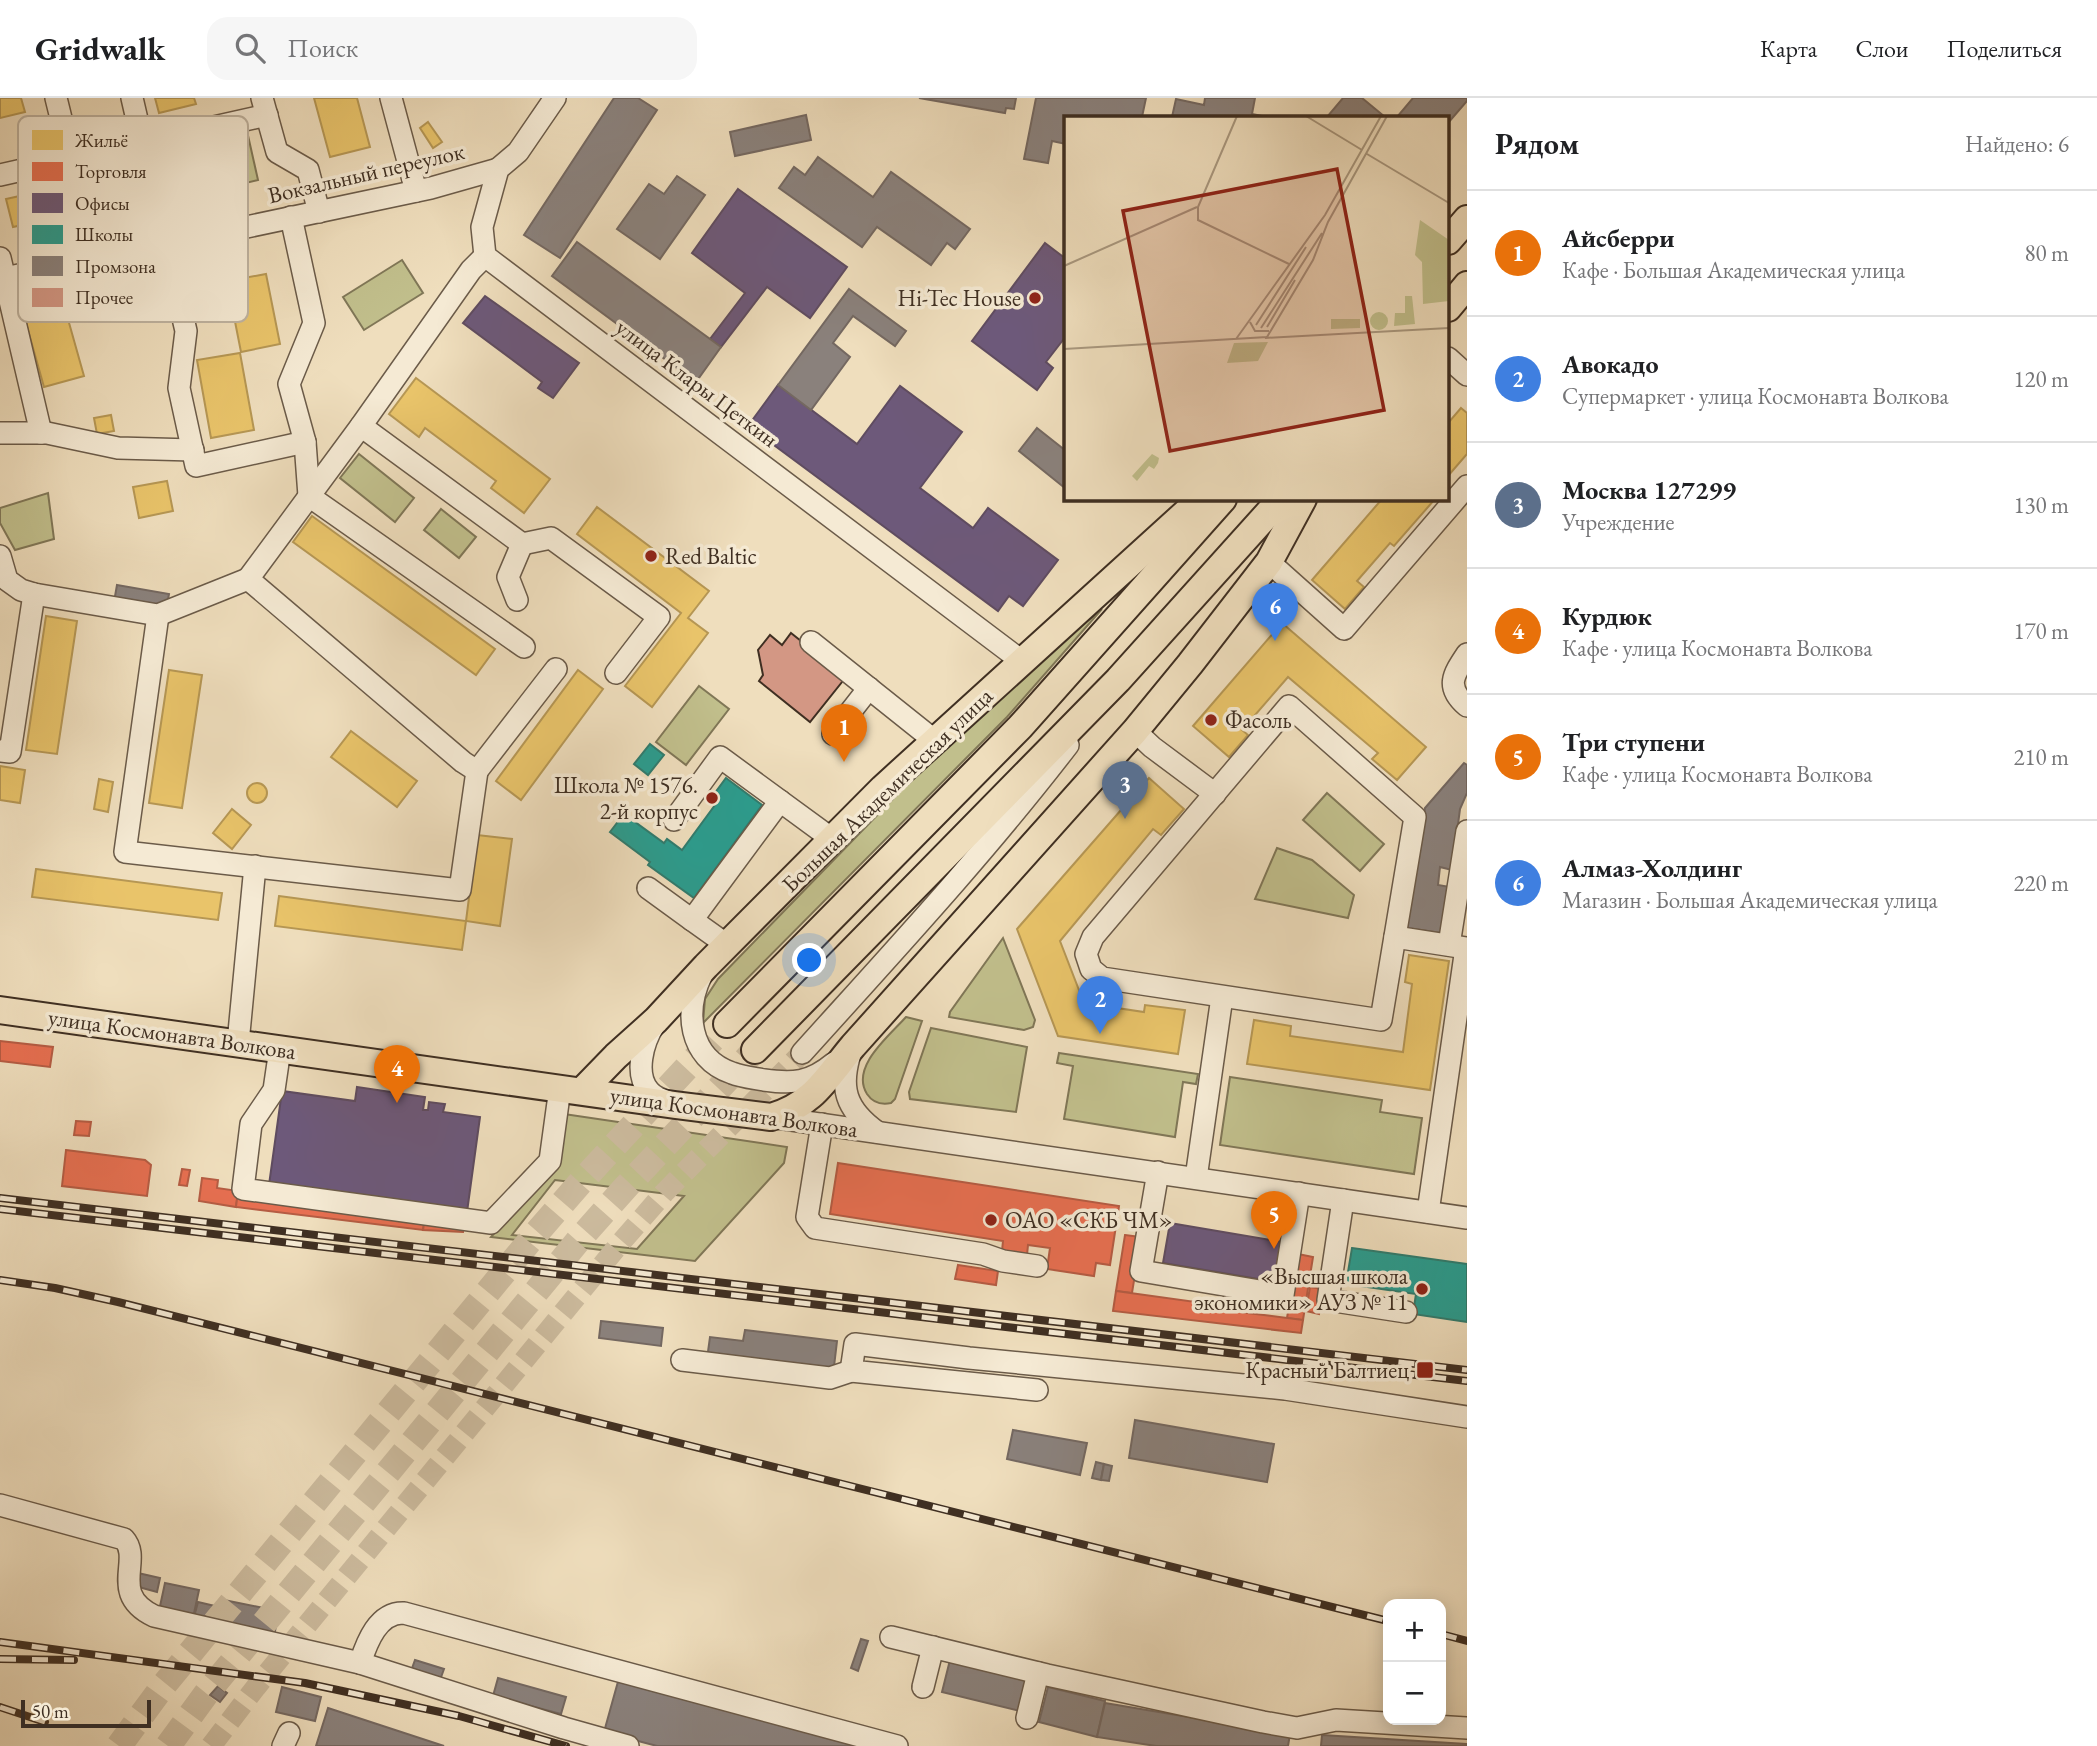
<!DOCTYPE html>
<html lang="ru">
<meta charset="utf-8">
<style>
:root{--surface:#fff;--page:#f6f6f6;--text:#202124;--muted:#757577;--line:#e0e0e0;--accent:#1a73e8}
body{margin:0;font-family:"EB Garamond",serif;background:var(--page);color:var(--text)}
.controls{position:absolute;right:21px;bottom:21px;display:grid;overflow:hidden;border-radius:14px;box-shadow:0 4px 18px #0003}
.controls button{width:63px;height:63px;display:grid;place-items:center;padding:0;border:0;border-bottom:2px solid var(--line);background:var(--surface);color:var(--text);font:35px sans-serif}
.scale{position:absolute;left:21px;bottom:18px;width:130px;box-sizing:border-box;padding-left:7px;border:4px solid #3f2f22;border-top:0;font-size:19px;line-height:24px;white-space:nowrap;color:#3f2f22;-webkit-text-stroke:5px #f5ead4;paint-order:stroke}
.you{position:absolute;left:810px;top:863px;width:24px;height:24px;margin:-18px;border:5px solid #fff;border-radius:50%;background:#1a73e8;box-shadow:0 0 0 10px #1a73e833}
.badge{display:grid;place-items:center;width:46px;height:46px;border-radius:50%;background:var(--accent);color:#fff;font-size:23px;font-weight:700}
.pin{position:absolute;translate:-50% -58px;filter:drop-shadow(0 2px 4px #0008)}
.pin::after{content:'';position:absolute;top:37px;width:24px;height:21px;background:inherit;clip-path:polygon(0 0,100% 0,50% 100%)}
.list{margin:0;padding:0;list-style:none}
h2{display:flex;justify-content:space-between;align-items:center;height:91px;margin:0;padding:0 28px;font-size:30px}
h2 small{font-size:23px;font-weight:400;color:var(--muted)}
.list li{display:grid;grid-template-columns:46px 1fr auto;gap:21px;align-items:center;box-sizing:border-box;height:126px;padding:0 28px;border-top:2px solid var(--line)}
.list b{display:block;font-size:26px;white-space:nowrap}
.list p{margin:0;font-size:23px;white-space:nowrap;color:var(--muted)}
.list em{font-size:23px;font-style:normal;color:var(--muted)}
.icon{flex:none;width:38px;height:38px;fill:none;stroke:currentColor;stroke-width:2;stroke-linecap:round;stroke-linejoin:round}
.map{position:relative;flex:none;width:1467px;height:1648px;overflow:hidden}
header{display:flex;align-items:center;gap:42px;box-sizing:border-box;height:98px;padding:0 35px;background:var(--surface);border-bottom:2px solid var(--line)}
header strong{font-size:33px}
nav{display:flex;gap:38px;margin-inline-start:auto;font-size:24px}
.search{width:490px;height:63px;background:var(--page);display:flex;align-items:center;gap:18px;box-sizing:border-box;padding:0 24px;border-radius:21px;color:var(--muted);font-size:26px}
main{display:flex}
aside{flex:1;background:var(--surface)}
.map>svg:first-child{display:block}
</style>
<header>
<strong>Gridwalk</strong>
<div class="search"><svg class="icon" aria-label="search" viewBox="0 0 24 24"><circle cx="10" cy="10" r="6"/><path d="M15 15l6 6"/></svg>Поиск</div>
<nav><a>Карта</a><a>Слои</a><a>Поделиться</a></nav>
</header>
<main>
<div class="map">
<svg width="1467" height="1648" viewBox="0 0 1467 1648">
<rect width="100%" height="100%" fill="#efdebd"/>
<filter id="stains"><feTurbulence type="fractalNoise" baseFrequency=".00286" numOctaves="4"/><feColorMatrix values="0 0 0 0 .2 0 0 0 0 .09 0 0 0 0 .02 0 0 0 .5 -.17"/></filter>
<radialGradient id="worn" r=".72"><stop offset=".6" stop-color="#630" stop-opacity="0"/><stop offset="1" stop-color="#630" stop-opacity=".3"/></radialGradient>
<g fill="#c1bf8c" stroke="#807757" stroke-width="2" fill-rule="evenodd">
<path d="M247,33L258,82L170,103L158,53Z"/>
<path d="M402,162L423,195L364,232L343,199Z"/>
<path d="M359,356L414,400L395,424L340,380Z"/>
<path d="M48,395L54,441L15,452L0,425V410Z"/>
<path d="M441,411L476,439L459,460L424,432Z"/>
<path d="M1102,511L1007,619L703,925L705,901L718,881L959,633L1030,570Z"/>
<path d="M699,588L729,611L686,667L656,644Z"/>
<path d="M1327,695L1384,746L1360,773L1303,722Z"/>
<path d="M1277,750L1312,762L1354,797L1348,820L1255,801Z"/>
<path d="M1003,840L1035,922L1033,929L1024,932L949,919L950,914Z"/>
<path d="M906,919L922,923L895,1001L891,1005C881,1007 873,1005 867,996C850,969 889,938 906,919Z"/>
<path d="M931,930L1027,949L1016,1014L910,1001L909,994Z"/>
<path d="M1059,955L1198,976L1196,986L1183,984L1175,1039L1064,1021L1073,968L1057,965Z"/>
<path d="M1230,979L1382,1002L1380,1014L1422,1020L1414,1076L1220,1047Z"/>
<path d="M564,1016L787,1049L784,1065L695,1163L491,1139L557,1063ZM555,1082L684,1098L637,1151L512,1137Z"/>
</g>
<g fill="#e9c46a" stroke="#b69754" stroke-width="2">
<path d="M0,0H21L25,14L0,20Z"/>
<path d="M155,0H194L196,6L159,15Z"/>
<path d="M314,0H357L370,49L330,59Z"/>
<path d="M428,24L442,44L433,50L420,30Z"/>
<path d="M96,81L103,109L13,129L6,101Z"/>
<path d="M266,176L280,246L241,254L227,183Z"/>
<path d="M64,207L84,278L44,289L24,218Z"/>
<path d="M240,255L254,332L211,340L197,262Z"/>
<path d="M416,280L550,381L524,415L491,390L496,383L425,330L419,339L389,316Z"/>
<path d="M1461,310L1467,315V356L1448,378V325Z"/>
<path d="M111,317L114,333L97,336L94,320Z"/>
<path d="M167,383L173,413L139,420L133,389Z"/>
<path d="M1382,401H1435L1394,448L1390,445L1357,483L1364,489L1345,511L1312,482Z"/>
<path d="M597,409L709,493L688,520L708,535L652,609L625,588L681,515L577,436Z"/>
<path d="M312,418L495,551L476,577L293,444Z"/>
<path d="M46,518L77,523L57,656L26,652Z"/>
<path d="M1282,525L1426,649L1397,682L1372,661L1378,655L1288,579L1242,632L1248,637L1229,659L1193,628Z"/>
<path d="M169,572L202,577L182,710L149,705Z"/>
<path d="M578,572L603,591L521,702L496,683Z"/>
<path d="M351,633L417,683L397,709L331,659Z"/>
<path d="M0,668L25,672L20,705L0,702Z"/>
<path d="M1149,680L1184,711L1161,737L1153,731L1060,843L1084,905L1144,914L1145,907L1185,912L1178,956L1058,938L1017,831Z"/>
<path d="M99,681L113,684L108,714L94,711Z"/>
<circle cx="257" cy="695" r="10"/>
<path d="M232,711L251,727L232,751L213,735Z"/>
<path d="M477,737L512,741L500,828L466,823Z"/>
<path d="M36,771L222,795L218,822L32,799Z"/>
<path d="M279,798L466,823L462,852L275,828Z"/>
<path d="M1409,857L1449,863L1430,992L1247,966L1254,922L1291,928L1290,938L1403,954L1412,886L1405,884Z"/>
</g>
<g fill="#e76f51" stroke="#b55c43" stroke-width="2">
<path d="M0,943L53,949L50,969L0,963Z"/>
<path d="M76,1023L91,1024L89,1038L74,1037Z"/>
<path d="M66,1052L145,1062L151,1067L147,1098L62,1088Z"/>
<path d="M838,1065L1119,1108L1110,1167L1096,1165L1094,1178L1047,1171L1050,1150L1028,1147L1027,1157L1002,1153L1003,1143L830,1116Z"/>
<path d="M182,1071L190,1072L187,1088L179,1087Z"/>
<path d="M202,1080L218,1082L217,1090L238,1093L236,1109L199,1103Z"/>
<path d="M238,1093L425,1120L423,1132L236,1109Z"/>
<path d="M425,1120L464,1126L463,1134L423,1132Z"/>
<path d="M1125,1137L1141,1139L1132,1195L1116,1193Z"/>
<path d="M1298,1156L1313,1159L1303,1222L1287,1220Z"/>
<path d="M958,1167L998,1173L996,1187L955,1181Z"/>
<path d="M1310,1189L1323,1191L1319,1216L1306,1213Z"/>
<path d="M1116,1193L1232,1209V1213L1303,1222L1301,1235L1113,1213Z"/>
</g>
<g fill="#6d597a" stroke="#5f4c60" stroke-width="2">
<path d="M738,91L847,169L810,220L767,189L721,249L710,241L745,195L692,155Z"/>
<path d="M1045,145L1066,161V238L1046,264L1053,270L1037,292L972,243Z"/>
<path d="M485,198L579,265L553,300L538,290L542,284L463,225Z"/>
<path d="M778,287L857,346L900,288L962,334L920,390L973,430L988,410L1058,462L1023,508L1009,498L998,513L748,328Z"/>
<path d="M357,989L425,999L423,1012H428L429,1004L445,1006L443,1014L480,1019L467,1114L269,1087L282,993L355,1003Z"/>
<path d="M1170,1125L1283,1144L1277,1184L1163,1165Z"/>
</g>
<g fill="#2a9d8f" stroke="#307c6e" stroke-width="2">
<path d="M650,646L664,657L648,677L634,666Z"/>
<path d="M726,680L762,707L694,800L648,767L650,764L610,734L624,716L664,745L667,741L682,752L715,707L709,703Z"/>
<path d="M1352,1150L1467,1166V1224L1413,1216L1416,1196L1346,1186Z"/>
</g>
<g fill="#8a817c" stroke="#746861" stroke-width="2">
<path d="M614,0H638L657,12L560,160L524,137Z"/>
<path d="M919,0H1016L1014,11L1006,10L1005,15Z"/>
<path d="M1036,0H1146L1142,19H1066V46L1052,43L1048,65L1024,61Z"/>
<path d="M1205,0H1255L1252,16L1267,19H1172L1176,1L1204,7Z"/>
<path d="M1343,0H1362L1385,19H1327Z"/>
<path d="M1413,0H1467V3L1448,25V19H1397Z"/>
<path d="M806,17L811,42L735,58L730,34Z"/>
<path d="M818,59L873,99L891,74L970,131L955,151L947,145L931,167L877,129L862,149L779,90L794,69L805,77Z"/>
<path d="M677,78L705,97L660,161L617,131L649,86L664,96Z"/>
<path d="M577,144L721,249L696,284L552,178Z"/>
<path d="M849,191L906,233L895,248L853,218L833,245L850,259L811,312L778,287Z"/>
<path d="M1037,330L1066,353V391L1019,353Z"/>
<path d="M117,487L169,496L166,512L114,504Z"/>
<path d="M1464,665L1467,667V695L1460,711L1452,772L1440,769L1438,787L1450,789L1442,835L1407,830L1425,710Z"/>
<path d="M601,1223L663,1230L661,1248L599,1240Z"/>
<path d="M745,1232L837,1243L833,1277L707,1261L710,1239L743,1243Z"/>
<path d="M1135,1322L1274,1346L1267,1384L1129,1360Z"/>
<path d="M1013,1332L1087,1345L1080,1377L1007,1361Z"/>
<path d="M1096,1364L1104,1366L1101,1382L1092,1380Z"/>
<path d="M1104,1366L1112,1368L1109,1383L1101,1382Z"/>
<path d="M138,1475L160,1480L157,1494L135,1488Z"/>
<path d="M165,1485L199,1492L193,1520L159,1513Z"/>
<path d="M224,1502L279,1513L274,1538L219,1526Z"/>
<path d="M198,1504L215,1508L211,1523L194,1519Z"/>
<path d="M861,1541L868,1543L858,1573L851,1570Z"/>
<path d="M415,1562L444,1571L440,1582L411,1573Z"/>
<path d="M950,1562L1026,1580L1020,1613L942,1594Z"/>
<path d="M498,1580L566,1599L561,1616L493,1598Z"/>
<path d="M619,1580L872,1648H657L604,1634Z"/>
<path d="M218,1588L227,1595L220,1604L210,1597Z"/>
<path d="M282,1589L321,1599L315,1623L276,1614Z"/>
<path d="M1048,1589L1105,1603L1097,1639L1039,1624Z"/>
<path d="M1105,1605L1290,1636L1288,1648H1156L1097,1639Z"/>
<path d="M328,1610L444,1648H316Z"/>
<path d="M1322,1637L1467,1646V1648H1321Z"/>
</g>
<path fill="#d39784" stroke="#3f2f22" stroke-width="2" d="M791,535L846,579L810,624L759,583L763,577L758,552L770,537L782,547Z"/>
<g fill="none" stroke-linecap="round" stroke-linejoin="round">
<path stroke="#ccbb9e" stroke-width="21" stroke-dasharray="21 10" stroke-linecap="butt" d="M211,1648L256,1589L617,1149L664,1095L802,955"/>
<g stroke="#ccbb9e" stroke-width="26" stroke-dasharray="26 13" stroke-linecap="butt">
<path d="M119,1648L163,1588L533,1139L580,1085L727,926"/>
<path d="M168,1648L206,1596L577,1144L625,1090L755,952"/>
</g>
<g stroke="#6b5b49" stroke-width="24">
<g id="minor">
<path d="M132,0L186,233L179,290L196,368L305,344L289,286L314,225L291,119"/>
<path d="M262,0L277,54L308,72L319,114"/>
<path d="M391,0L416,93"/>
<path d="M555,0L518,54L498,71L482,129L485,158L1023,564"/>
<path d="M71,61L267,17"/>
<path d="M0,77L71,61L56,0"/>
<path d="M0,160L41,335"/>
<path d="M0,181L431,90L498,71"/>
<path d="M1448,260L1467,277"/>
<path d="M361,328L522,446L551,440L659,519L616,575"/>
<path d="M0,335H47L118,350L193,352"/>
<path d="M305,344L309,398L524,549"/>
<path d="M0,458L7,482L21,492L34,496L158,517L248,481"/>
<path d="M1269,464L1344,531L1467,388"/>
<path d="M517,502L508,479L522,446"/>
<path d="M158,517L125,754L460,792L477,673L463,664L248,481L361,328L471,172L485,158"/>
<path d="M811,544L935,643"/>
<path d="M1467,556C1453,577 1445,589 1467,608"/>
<path d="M1289,608L1415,719L1381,922L1102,880L1091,871L1086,856L1093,839Z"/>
<path d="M1135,633L1152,649L1215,696"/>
<path d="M833,636L869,590"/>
<path d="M0,653L10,654L34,496"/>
<path d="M477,673L556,571"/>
<path d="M674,722L720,659L832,741"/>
<path d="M648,790L692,822"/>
<path d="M1395,839L1466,850L1428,1114"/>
<path d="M727,847L692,822L780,703"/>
<path d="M1449,847L1467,733"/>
<path d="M702,876C684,912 688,960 732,975C742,979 753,980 764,982C793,986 810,985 834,965"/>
<path d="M654,927C643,944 634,976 649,993C654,999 662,1002 669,1004"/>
<path d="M238,945L255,768"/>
<path d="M280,951L274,992L251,1026L243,1091L491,1125L550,1063L560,990"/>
<path d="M851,953C839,989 845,1011 877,1034"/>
<path d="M802,955C893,854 985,755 1068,647"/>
<path d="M771,1019L1467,1120"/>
<path d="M822,1026L807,1119L815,1130L983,1156L1003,1163L1037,1168"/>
<path d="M1158,1074L1141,1173L1283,1197L1299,1095"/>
<path d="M1196,1080L1222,899"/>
<path d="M1343,1102L1328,1202L1406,1214"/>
<path d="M682,1262L830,1280L851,1273"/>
<path d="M1037,1292L851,1273L855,1246L969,1260L1285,1291L1467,1319"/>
<path d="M0,1407L124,1441C143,1462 108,1496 154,1518L360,1565C367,1544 378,1514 404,1515L897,1648"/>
<path d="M891,1539L1047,1577L1263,1624L1297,1630L1336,1622L1467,1630"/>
<path d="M360,1565L564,1630L628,1648"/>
<path d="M923,1589L933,1549"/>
<path d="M1027,1620L1038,1575"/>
<path d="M283,1648L289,1635"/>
</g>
</g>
<g stroke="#3f2f22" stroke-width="30">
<g id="major">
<path d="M1448,143L1467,121"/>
<path d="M1448,210L1467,187"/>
<path d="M0,912L675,1007L771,1019C812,1008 827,979 853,948L1135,633L1190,566L1269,464L1303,401"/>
<path d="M727,926L1020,629L1223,401"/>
<path d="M755,952L1118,582L1281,401"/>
<path d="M582,993L616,958L656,922L706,868L883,690L1201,401"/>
</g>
</g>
<use href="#minor" stroke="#f5ead4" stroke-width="21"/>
<use href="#major" stroke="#efdebd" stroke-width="26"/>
<g stroke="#3f2f22" stroke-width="8">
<g id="rail">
<path d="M0,1100L1467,1272"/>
<path d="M0,1111L1467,1283"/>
<path d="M0,1182L55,1190L118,1204L1388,1523"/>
<path d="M1441,1536L1467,1543"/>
<path d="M0,1544L305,1585L459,1618L566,1648"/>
<path d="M0,1561L74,1562"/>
<path d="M0,1609L45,1624"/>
</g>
</g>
<use href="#rail" stroke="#f5ead4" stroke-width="5" stroke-dasharray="16" stroke-linecap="butt"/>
</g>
<g fill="#8f2418" stroke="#f5ead4" stroke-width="2.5">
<circle cx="1035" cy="200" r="7"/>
<circle cx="651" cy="458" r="7"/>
<circle cx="1211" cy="622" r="7"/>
<circle cx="712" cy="700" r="7"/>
<circle cx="991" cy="1122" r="7"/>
<circle cx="1422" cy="1191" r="7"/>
<rect x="1416" y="1263" width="18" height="18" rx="3.5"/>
</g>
<g text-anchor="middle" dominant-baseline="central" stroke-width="7" stroke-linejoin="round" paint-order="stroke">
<g font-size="23" fill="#3f2f22" stroke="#f5ead4">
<text transform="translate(366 75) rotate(-13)">Вокзальный переулок</text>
<text transform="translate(697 285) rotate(37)">улица Клары Цеткин</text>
<text transform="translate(887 692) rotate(-44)">Большая Академическая улица</text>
<text transform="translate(172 936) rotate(8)">улица Космонавта Волкова</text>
<text transform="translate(734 1014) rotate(8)">улица Космонавта Волкова</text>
</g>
<g font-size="23" fill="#3f2f22" stroke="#f5ead4" text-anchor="end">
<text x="1021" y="200">Hi-Tec House</text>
<text x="665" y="458" text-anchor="start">Red Baltic</text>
<text x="1225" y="622" text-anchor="start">Фасоль</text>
<text x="698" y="687">Школа № 1576.<tspan x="698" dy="26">2-й корпус</tspan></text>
<text x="1005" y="1122" text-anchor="start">ОАО «СКБ ЧМ»</text>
<text x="1408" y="1178">«Высшая школа<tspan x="1408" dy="26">экономики» АУЗ № 11</tspan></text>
<text x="1409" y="1272">Красный Балтиец</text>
</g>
</g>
<g transform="translate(1064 18)">
<rect width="385" height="385" fill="#efdebd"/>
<path d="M356,104L385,124V185L359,188L358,146L351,139ZM341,180H348L351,208L330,210L331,197H341ZM306 205a9 9 0 1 1 18 0a9 9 0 1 1-18 0ZM267,203H296V212L267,213ZM204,226L194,245L163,247L170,227ZM88,338L95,342L94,347L90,353L85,350L73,365L68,360Z" fill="#c1bf8c"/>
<path fill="none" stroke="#a9987f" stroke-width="2" d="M173,0L134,91V104L225,148M242,0L298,34M303,38L385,87M0,150L133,91M186,206L191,215H205M192,209L242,131M203,211L231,164M197,212L258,117M201,222L385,212M172,223L261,99L317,0M0,233L203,221L249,144L264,106L323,0"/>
<path fill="#8f2418" fill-opacity="0.15" stroke="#8f2418" stroke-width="3.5" d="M273,53L320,294L106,335L59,95Z"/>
<rect width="385" height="385" fill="none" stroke="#3f2f22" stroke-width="3.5"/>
</g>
<rect x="18" y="18" width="230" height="206" rx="10" fill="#f5ead4" stroke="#beb29f" stroke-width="2"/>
<rect x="32" y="32" width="31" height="20" fill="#e9c46a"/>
<rect x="32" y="64" width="31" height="19" fill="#e76f51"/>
<rect x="32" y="95" width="31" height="20" fill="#6d597a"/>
<rect x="32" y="127" width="31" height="19" fill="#2a9d8f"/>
<rect x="32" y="158" width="31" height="20" fill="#8a817c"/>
<rect x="32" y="190" width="31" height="19" fill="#d39784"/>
<g font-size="19" fill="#3f2f22">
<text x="75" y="49">Жильё</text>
<text x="75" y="80">Торговля</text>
<text x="75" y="112">Офисы</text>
<text x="75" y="143">Школы</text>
<text x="75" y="175">Промзона</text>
<text x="75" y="206">Прочее</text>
</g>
<rect width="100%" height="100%" filter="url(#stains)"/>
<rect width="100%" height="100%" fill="url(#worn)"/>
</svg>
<div class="controls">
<button>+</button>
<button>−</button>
</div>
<div class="scale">50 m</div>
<div class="you"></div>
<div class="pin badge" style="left:844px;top:664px;background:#e8710a">1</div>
<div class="pin badge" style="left:1100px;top:936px;background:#3f7fe0">2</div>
<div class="pin badge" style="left:1125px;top:721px;background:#5c6f8a">3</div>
<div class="pin badge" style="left:397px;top:1005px;background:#e8710a">4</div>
<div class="pin badge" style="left:1274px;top:1151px;background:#e8710a">5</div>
<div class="pin badge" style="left:1275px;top:543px;background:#3f7fe0">6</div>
</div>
<aside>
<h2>Рядом<small>Найдено: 6</small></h2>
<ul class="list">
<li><span class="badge" style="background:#e8710a">1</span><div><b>Айсберри</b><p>Кафе · Большая Академическая улица</p></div><em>80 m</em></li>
<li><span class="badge" style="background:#3f7fe0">2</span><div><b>Авокадо</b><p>Супермаркет · улица Космонавта Волкова</p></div><em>120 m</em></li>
<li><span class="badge" style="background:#5c6f8a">3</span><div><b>Москва 127299</b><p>Учреждение</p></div><em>130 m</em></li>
<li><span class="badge" style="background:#e8710a">4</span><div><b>Курдюк</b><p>Кафе · улица Космонавта Волкова</p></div><em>170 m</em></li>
<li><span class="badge" style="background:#e8710a">5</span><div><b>Три ступени</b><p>Кафе · улица Космонавта Волкова</p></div><em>210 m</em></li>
<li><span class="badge" style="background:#3f7fe0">6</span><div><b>Алмаз-Холдинг</b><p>Магазин · Большая Академическая улица</p></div><em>220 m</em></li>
</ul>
</aside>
</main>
